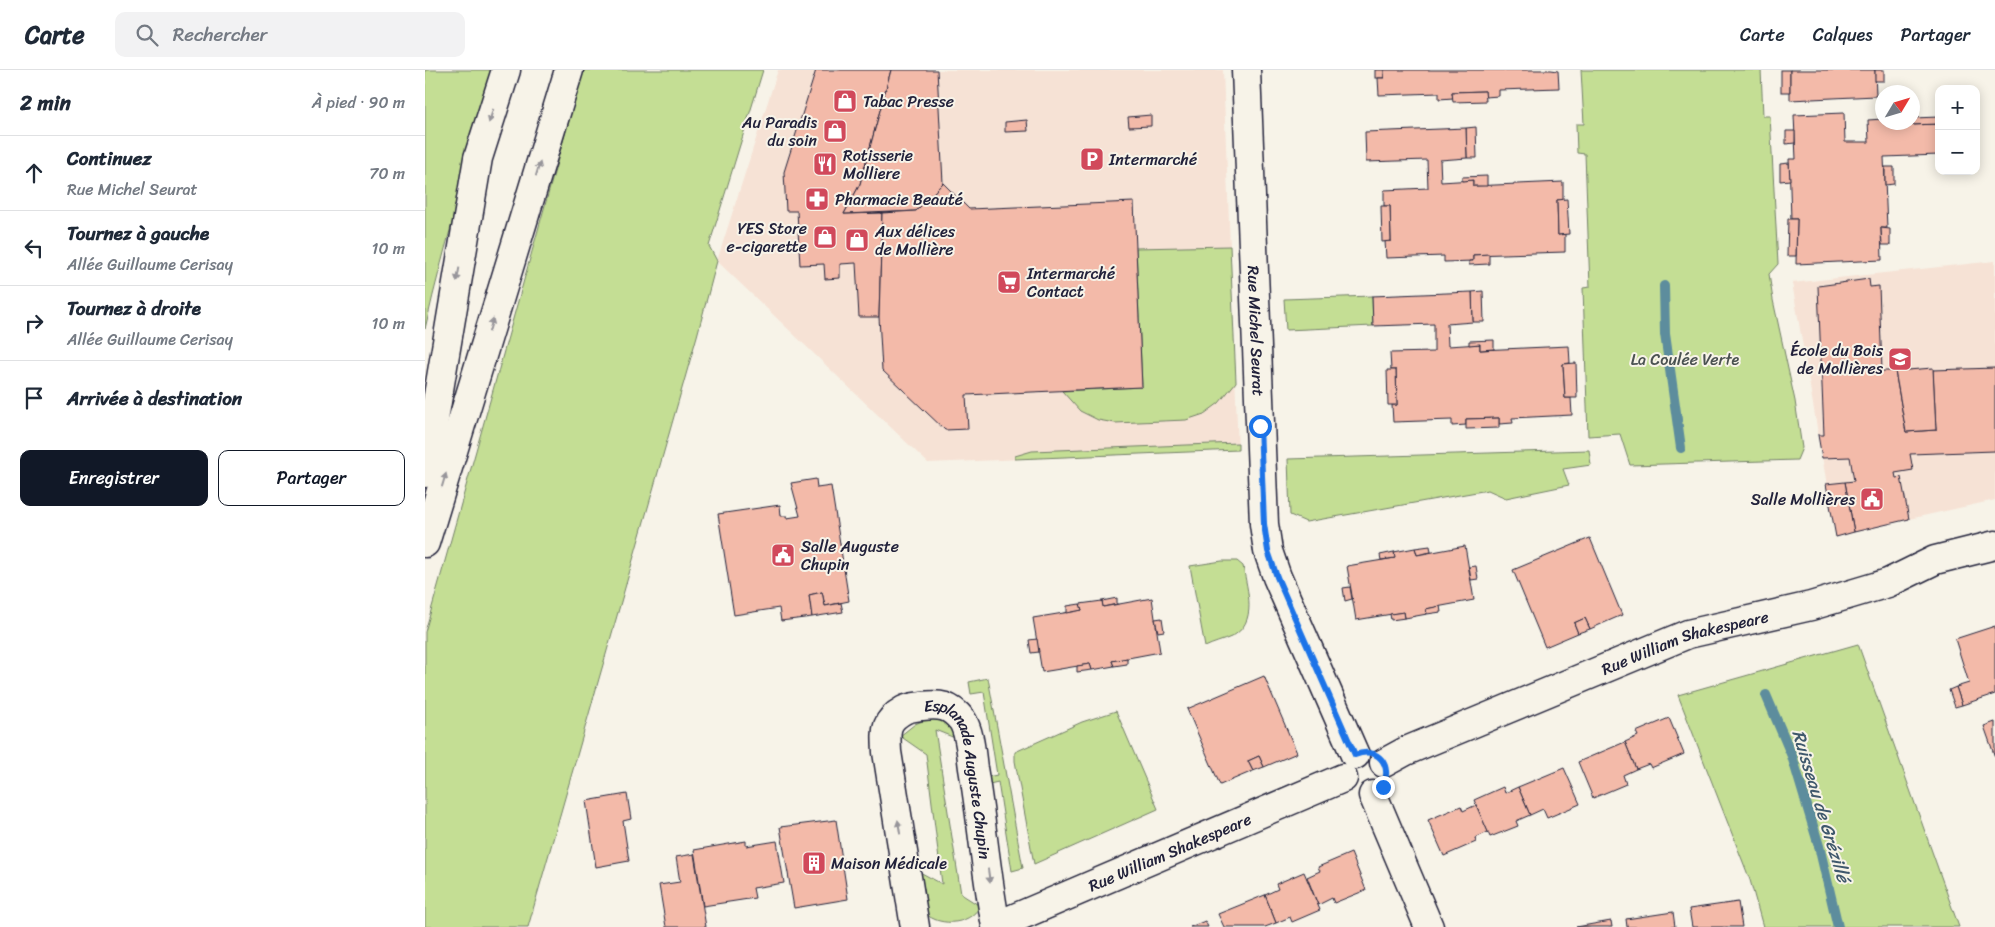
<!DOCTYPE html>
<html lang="fr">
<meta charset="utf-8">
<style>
:root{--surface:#fff;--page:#f2f2f3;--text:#1f2937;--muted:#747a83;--line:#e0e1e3;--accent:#111827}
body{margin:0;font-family:Sriracha,sans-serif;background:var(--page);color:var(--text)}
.controls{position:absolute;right:15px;top:15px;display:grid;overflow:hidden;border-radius:10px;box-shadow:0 2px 12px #0003}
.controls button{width:45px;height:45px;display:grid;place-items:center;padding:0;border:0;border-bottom:1px solid var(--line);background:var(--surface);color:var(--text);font:25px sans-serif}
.compass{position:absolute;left:1450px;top:15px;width:45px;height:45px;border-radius:50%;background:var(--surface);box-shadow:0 2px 12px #0003;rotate:52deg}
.stop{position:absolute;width:15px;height:15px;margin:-11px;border:4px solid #1a73e8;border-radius:50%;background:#fff}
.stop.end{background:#1a73e8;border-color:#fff;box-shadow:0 1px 5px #0008}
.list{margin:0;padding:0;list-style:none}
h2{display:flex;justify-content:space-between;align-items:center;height:65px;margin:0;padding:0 20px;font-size:21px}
h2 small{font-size:16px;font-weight:400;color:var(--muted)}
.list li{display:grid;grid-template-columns:32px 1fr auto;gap:15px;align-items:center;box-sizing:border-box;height:75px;padding:0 20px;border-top:1px solid var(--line)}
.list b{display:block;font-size:19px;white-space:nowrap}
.list p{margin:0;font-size:16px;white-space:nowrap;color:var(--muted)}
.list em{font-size:16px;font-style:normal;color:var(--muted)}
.actions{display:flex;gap:10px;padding:15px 20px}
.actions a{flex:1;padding:11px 0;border:1px solid var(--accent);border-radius:10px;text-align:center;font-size:18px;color:var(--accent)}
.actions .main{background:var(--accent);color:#fff}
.icon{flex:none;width:28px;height:28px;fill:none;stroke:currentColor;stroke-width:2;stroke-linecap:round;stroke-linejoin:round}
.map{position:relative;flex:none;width:1570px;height:857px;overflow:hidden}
header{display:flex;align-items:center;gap:30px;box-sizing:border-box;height:70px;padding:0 25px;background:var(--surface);border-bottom:1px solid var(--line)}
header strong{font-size:24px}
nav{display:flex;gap:28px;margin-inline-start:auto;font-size:18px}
.search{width:350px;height:45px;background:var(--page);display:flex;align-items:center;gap:12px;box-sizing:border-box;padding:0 18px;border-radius:10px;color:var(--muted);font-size:19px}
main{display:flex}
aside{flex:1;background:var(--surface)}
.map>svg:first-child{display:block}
</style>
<header>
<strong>Carte</strong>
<div class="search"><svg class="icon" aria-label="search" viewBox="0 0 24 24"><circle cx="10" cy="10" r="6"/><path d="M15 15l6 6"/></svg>Rechercher</div>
<nav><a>Carte</a><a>Calques</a><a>Partager</a></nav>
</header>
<main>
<aside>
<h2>2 min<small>À pied · 90 m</small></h2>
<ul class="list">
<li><svg class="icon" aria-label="ahead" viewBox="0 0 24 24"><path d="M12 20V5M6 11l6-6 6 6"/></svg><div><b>Continuez</b><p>Rue Michel Seurat</p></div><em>70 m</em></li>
<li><svg class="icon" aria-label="left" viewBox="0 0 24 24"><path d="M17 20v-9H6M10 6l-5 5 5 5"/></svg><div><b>Tournez à gauche</b><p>Allée Guillaume Cerisay</p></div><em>10 m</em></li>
<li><svg class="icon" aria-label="right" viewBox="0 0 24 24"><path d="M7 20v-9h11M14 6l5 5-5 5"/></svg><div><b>Tournez à droite</b><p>Allée Guillaume Cerisay</p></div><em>10 m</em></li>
<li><svg class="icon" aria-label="arrive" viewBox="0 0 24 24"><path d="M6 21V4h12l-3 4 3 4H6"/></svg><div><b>Arrivée à destination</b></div></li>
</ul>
<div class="actions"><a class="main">Enregistrer</a><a>Partager</a></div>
</aside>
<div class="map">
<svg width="1570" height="857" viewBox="0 0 1570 857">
<rect width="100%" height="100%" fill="#f7f3e8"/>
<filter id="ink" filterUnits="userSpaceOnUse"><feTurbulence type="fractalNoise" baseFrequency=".02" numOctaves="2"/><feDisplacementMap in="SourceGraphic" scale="10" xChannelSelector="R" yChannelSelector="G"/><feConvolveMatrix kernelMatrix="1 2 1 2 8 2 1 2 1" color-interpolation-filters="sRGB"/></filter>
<g filter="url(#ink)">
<g fill="#f6e2d5">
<path d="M353,0H798L813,380L503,393L292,191Z"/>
<path d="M1570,191V430L1484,449L1411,467L1367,213Z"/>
</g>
<g fill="#c4de94" stroke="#738068">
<path d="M0,0H74C46,86 20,171 0,259Z"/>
<path d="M158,0H338L284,176L292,191L272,266L103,857H0V562Z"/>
<path d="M1156,0H1336L1338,46H1345L1353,194L1344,204L1348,230L1370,331L1377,378L1372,390L1205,395L1195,364L1163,366L1158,218L1165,217L1160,84L1152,83L1151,54H1159Z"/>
<path d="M805,176L811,312L794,333L779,344L761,350L690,353L673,350L655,341L637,321L717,317L711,178Z"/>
<path d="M947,226L948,256L861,260L859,229Z"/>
<path d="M813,373V380L590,389V386L607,381Z"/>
<path d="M1164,380L1166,395L1138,399L1144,415L1081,428L1063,420L881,452L865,445L863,389Z"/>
<path d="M797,491H812L818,496C822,520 834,553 806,567C797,571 788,573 780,577L765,496Z"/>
<path d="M1433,574L1525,832L1534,857H1338L1325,810L1253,625Z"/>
<path d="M563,608L598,798L587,801L573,712L560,715L558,708L572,705L559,622L546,624L544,612Z"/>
<path d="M691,641L733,739L609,794L590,691V682L657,652Z"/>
<path d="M505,648C522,649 526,656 535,670L510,660L536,824L555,836C544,857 510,857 497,840C492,831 494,812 493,801L517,814L501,684L475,666L490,654Z"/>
</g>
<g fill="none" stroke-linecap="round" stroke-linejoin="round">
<g stroke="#5d8d9d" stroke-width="10">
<path d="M1239,216L1240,264L1256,378"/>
<path d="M1341,625L1367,686L1394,776L1413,857"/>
</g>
</g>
<g fill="#f3baa9" stroke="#22223b">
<path d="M391,0H466L435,114L419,144L457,143L454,247H434L431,193L415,194V208L400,209L399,194L375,195L372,141H361L359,102Z"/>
<path d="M466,0H512L518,113L491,141L419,144L435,114Z"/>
<rect x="950" y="0" width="9" height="8"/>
<path d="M959,0H1126L1133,1L1134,18L1074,20V26L1060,27V21L1027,22L1028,28L1014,29V23L954,25L953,8H959Z"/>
<rect x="1356" y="0" width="9" height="22"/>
<path d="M1365,0H1450L1451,26L1365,30Z"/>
<rect x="1450" y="0" width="9" height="11"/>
<path d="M1060,21L1061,31L1028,32L1027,22Z"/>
<path d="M1419,43L1420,72H1444L1443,50L1458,49V52H1484V55L1514,54V85L1459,87L1462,158H1456L1457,190L1371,194L1372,149H1366L1364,89H1371L1369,45Z"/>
<path d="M726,45V56L704,57L703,47Z"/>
<path d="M1514,47V54L1484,55V52H1488V48Z"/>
<path d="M602,50L603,61L580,62V52Z"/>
<path d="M1051,57L1052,88H1042L1041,58Z"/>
<path d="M1041,58L1042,88L1015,90L1016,112L1048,110V116L1138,112V130H1132L1133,165L1140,164V182L1048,185V191L1019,192V186L961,188L960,171H966L965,136H959V120L1003,118L1002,90L941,92L940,62Z"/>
<path d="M1361,61H1370V73L1361,74Z"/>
<path d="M1364,93L1365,110L1355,111V94Z"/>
<path d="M1460,97H1469V114L1460,115Z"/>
<path d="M1062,106V116H1048V110L1037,111V107Z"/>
<path d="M518,113L544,139L709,132L717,317L541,325L543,359L520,360L457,300L454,247L457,143L491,141Z"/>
<path d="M1142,129L1144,164L1133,165L1132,130Z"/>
<path d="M956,136H965L966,171L957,172Z"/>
<path d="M1363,149H1372L1371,186H1362Z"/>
<path d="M1456,158L1465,159V175H1457Z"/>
<path d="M1064,184V194L1044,195V191H1048V185Z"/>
<path d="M1444,209L1445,217L1454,216L1457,301H1470L1481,362L1511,360L1508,300L1570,298V381L1485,384L1488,400L1470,403L1471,408L1476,407L1484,449L1429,462L1420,412L1429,411L1425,387L1397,388L1393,365H1399L1393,216Z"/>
<path d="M1058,221L1059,252H1048L1047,222Z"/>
<path d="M1047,222L1048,252L1022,254L1023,276L1055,274V280L1144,276L1145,293L1138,294L1140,328H1146L1147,345L1087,348L1088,353L1074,354V348L1041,349V355L1027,356V350L968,352L967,335H972L971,300H966L965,283L1009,282V254L948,256L947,226Z"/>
<path d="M1069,270V279L1055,280V274L1044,275V271Z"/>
<path d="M1151,293L1152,328H1140L1138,294Z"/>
<path d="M1508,298L1511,360L1481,362L1470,301Z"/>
<path d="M962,300H971L972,335H963Z"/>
<path d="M1074,348V358L1041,359V349Z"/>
<path d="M391,409L392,418L406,416L424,531L400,536L397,522L384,525L387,547L356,551L354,538L309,545L293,444L355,435L356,446H362V448L375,446L366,413Z"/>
<path d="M1420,412L1429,462L1411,467L1401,414Z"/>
<path d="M1165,468L1197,545L1165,559L1160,548L1149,553L1153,563L1120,577L1088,500Z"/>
<path d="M1005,476L1006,482L992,485L990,478Z"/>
<path d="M1040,476L1049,530L1001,539L1002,544L980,548L979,542L931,550L922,496L970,488L969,482L990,478L992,485Z"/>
<path d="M969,482L970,488L956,490L955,485Z"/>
<path d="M1051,496L1053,509L1046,510L1044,497Z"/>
<path d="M925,517L927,529L920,531L918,518Z"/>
<path d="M397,522L400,536L416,533L418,542L387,547L384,525Z"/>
<path d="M692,528V534L678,537L677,531Z"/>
<path d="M727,528L735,582L687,591L689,596L667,600L665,594L617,602L608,548L657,540L655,534L677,531L678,537Z"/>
<path d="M655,534L657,540L642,543V536Z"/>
<path d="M1015,536L1016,542L1002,544L1001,539Z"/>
<path d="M979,542L980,548L966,550L965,544Z"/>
<path d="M737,548L739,561L733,562L730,549Z"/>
<path d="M1160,548L1165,559L1153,563L1149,553Z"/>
<path d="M1570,556V624L1537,635L1531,617L1544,613L1530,569Z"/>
<path d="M612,569L614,582L606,583L604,570Z"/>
<path d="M702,588V594L689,596L687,591Z"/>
<path d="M665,594L667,600L652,602V596Z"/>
<path d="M839,606L872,683L839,697L834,686L823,691L828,701L795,715L762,639Z"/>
<path d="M1531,617L1537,635L1530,637L1524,620Z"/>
<path d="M1244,648L1259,684L1226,698L1224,694L1211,699L1200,672L1213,666L1211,662Z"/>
<path d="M1570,652V687L1559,656Z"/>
<path d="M1200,672L1211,699L1198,705L1201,714L1168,728L1153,692Z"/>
<path d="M834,686L839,697L828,701L823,691Z"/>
<path d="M1139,698L1155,734L1122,748L1118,739L1105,745L1093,717Z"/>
<path d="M1078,717L1080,723L1093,717L1105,745L1091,751L1093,756L1065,767L1049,730Z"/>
<path d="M202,724L206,749L198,751L204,791L171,797L161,731Z"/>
<path d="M1051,735L1063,762L1050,768L1051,772L1019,786L1003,750L1036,736L1038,741Z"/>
<path d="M411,750L423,829L369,838L355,757Z"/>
<path d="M321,771V776L352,771L359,813L328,818L330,828L278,836L269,780Z"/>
<path d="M926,783L941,820L909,833L907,828L893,835L882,807L895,801L893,797Z"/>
<path d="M269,784L281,857H241L234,815L255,812L251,787Z"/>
<path d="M879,802L895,840L867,852L865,847L851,853L840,825L853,819L851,814Z"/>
<path d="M840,825L851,853L840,857H799L793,844Z"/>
<path d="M1313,832L1317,857H1267L1264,839Z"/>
<path d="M1248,842L1250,857H1202L1201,849Z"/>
<path d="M780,851L783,857H765Z"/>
<path d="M1186,851L1187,857H1151Z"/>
</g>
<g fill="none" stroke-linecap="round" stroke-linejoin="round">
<g stroke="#22223b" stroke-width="31">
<g id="street">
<path id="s1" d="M821,0L839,454L843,481L852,507L930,685"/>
<path id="s2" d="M959,693L981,681L1263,564L1386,536L1463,513L1510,490L1570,475"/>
<path d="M948,725L1004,857"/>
<path id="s3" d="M490,857L462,682C461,661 459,651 479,640C485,637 491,637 497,636C515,634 525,635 537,650C545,662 546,684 548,698C557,751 561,804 571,856L918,708"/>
</g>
</g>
<g stroke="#22223b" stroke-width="31">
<g id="secondary">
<path d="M0,403L53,88L81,0"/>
<path d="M0,473L144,0"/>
</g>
</g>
<use href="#street" stroke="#f7f3e8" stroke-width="28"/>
<use href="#secondary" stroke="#f7f3e8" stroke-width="28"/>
</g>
<defs><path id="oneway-solid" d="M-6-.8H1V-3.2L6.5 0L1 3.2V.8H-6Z" transform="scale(1.25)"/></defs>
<g fill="#97959a">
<use href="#oneway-solid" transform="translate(66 46) rotate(108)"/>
<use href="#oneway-solid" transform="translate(113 99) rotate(-73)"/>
<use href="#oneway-solid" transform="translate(33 205) rotate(100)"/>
<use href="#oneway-solid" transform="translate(66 255) rotate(-73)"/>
<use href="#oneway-solid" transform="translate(19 410) rotate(-73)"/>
<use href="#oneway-solid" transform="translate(474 757) rotate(-99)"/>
<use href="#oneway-solid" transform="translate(564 806) rotate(82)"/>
</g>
</g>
<g fill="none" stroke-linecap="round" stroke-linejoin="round" filter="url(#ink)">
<path stroke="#1a73e8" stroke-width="6" d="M835,356L839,454L843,481L852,507L930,685C953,676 968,695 958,717"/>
</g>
<defs>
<g id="shop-square" transform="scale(1.25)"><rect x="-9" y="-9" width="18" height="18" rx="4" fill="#d1495b" stroke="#f7f3e8"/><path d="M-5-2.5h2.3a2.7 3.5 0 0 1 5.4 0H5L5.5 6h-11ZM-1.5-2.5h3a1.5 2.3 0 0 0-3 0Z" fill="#fff"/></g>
<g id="parking-square" transform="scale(1.25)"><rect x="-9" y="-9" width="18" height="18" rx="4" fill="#d1495b" stroke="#f7f3e8"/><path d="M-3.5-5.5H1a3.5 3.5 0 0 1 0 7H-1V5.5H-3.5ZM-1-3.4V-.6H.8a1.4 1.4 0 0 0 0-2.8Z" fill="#fff"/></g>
<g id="restaurant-square" transform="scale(1.25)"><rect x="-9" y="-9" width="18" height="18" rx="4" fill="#d1495b" stroke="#f7f3e8"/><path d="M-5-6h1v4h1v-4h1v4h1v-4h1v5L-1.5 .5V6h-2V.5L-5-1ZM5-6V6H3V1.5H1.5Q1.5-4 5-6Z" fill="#fff"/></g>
<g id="pharmacy-square" transform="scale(1.25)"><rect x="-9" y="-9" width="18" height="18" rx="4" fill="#d1495b" stroke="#f7f3e8"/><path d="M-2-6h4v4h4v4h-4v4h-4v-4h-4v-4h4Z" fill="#fff"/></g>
<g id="supermarket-square" transform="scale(1.25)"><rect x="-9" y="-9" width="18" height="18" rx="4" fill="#d1495b" stroke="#f7f3e8"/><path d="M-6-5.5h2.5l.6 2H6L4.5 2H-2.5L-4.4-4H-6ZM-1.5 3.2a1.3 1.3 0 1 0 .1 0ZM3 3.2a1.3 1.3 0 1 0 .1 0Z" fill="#fff"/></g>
<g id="school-square" transform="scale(1.25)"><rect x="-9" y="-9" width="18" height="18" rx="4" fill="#d1495b" stroke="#f7f3e8"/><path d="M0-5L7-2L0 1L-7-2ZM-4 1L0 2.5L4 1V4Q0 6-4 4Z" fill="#fff"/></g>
<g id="civic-square" transform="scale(1.25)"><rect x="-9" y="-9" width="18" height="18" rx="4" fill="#d1495b" stroke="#f7f3e8"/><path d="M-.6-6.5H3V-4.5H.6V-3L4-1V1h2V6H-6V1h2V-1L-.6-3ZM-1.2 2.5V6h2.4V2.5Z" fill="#fff"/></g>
<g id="building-square" transform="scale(1.25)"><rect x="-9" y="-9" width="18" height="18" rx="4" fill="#d1495b" stroke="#f7f3e8"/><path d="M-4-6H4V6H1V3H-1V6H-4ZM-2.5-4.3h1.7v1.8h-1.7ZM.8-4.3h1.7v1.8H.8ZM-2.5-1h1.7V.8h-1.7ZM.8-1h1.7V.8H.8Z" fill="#fff"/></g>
</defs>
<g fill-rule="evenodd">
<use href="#shop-square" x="420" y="31"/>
<use href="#shop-square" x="410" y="61"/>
<use href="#parking-square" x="667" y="89"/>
<use href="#restaurant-square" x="400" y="94"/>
<use href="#pharmacy-square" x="392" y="129"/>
<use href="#shop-square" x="400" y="167"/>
<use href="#shop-square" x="432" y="170"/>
<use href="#supermarket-square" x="584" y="212"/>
<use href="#school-square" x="1475" y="289"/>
<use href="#civic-square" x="1447" y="429"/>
<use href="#civic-square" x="358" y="485"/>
<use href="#building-square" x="389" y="793"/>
</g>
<g text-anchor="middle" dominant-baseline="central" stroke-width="4" stroke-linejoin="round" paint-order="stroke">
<g font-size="16" fill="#22223b" stroke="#f7f3e8" text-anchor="start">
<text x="438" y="31">Tabac Presse</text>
<text x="392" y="52" text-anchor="end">Au Paradis<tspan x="392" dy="18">du soin</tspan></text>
<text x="418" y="85">Rotisserie<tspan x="418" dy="18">Molliere</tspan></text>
<text x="684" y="89">Intermarché</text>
<text x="410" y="129">Pharmacie Beauté</text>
<text x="382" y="158" text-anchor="end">YES Store<tspan x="382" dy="18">e-cigarette</tspan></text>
<text x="450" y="161">Aux délices<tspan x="450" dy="18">de Mollière</tspan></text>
<text x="602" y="203">Intermarché<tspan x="602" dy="18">Contact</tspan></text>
<text x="1458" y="280" text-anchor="end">École du Bois<tspan x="1458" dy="18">de Mollières</tspan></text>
<text x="1430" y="429" text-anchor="end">Salle Mollières</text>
<text x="376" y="476">Salle Auguste<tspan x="376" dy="18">Chupin</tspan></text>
<text x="406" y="793">Maison Médicale</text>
</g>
<g font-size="16" fill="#22223b" stroke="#f7f3e8">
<text stroke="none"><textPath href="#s1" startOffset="261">Rue Michel Seurat</textPath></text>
<text stroke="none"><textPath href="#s2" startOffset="325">Rue William Shakespeare</textPath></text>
<text stroke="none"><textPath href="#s3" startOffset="339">Esplanade Auguste Chupin</textPath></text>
<text stroke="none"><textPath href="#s3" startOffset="688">Rue William Shakespeare</textPath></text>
</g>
<g font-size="16" fill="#4a5151" stroke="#f7f3e8">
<text x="1260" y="289">La Coulée Verte</text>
</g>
<g font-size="18" font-style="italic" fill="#3f586c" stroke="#f7f3e8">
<text transform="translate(1396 736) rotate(73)">Ruisseau de Grézillé</text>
</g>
</g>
</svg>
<div class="controls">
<button>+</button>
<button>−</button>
</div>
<svg class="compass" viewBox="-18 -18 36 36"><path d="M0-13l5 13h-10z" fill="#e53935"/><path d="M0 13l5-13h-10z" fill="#747a83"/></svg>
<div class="stop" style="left:835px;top:356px"></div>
<div class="stop end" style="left:958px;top:717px"></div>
</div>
</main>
